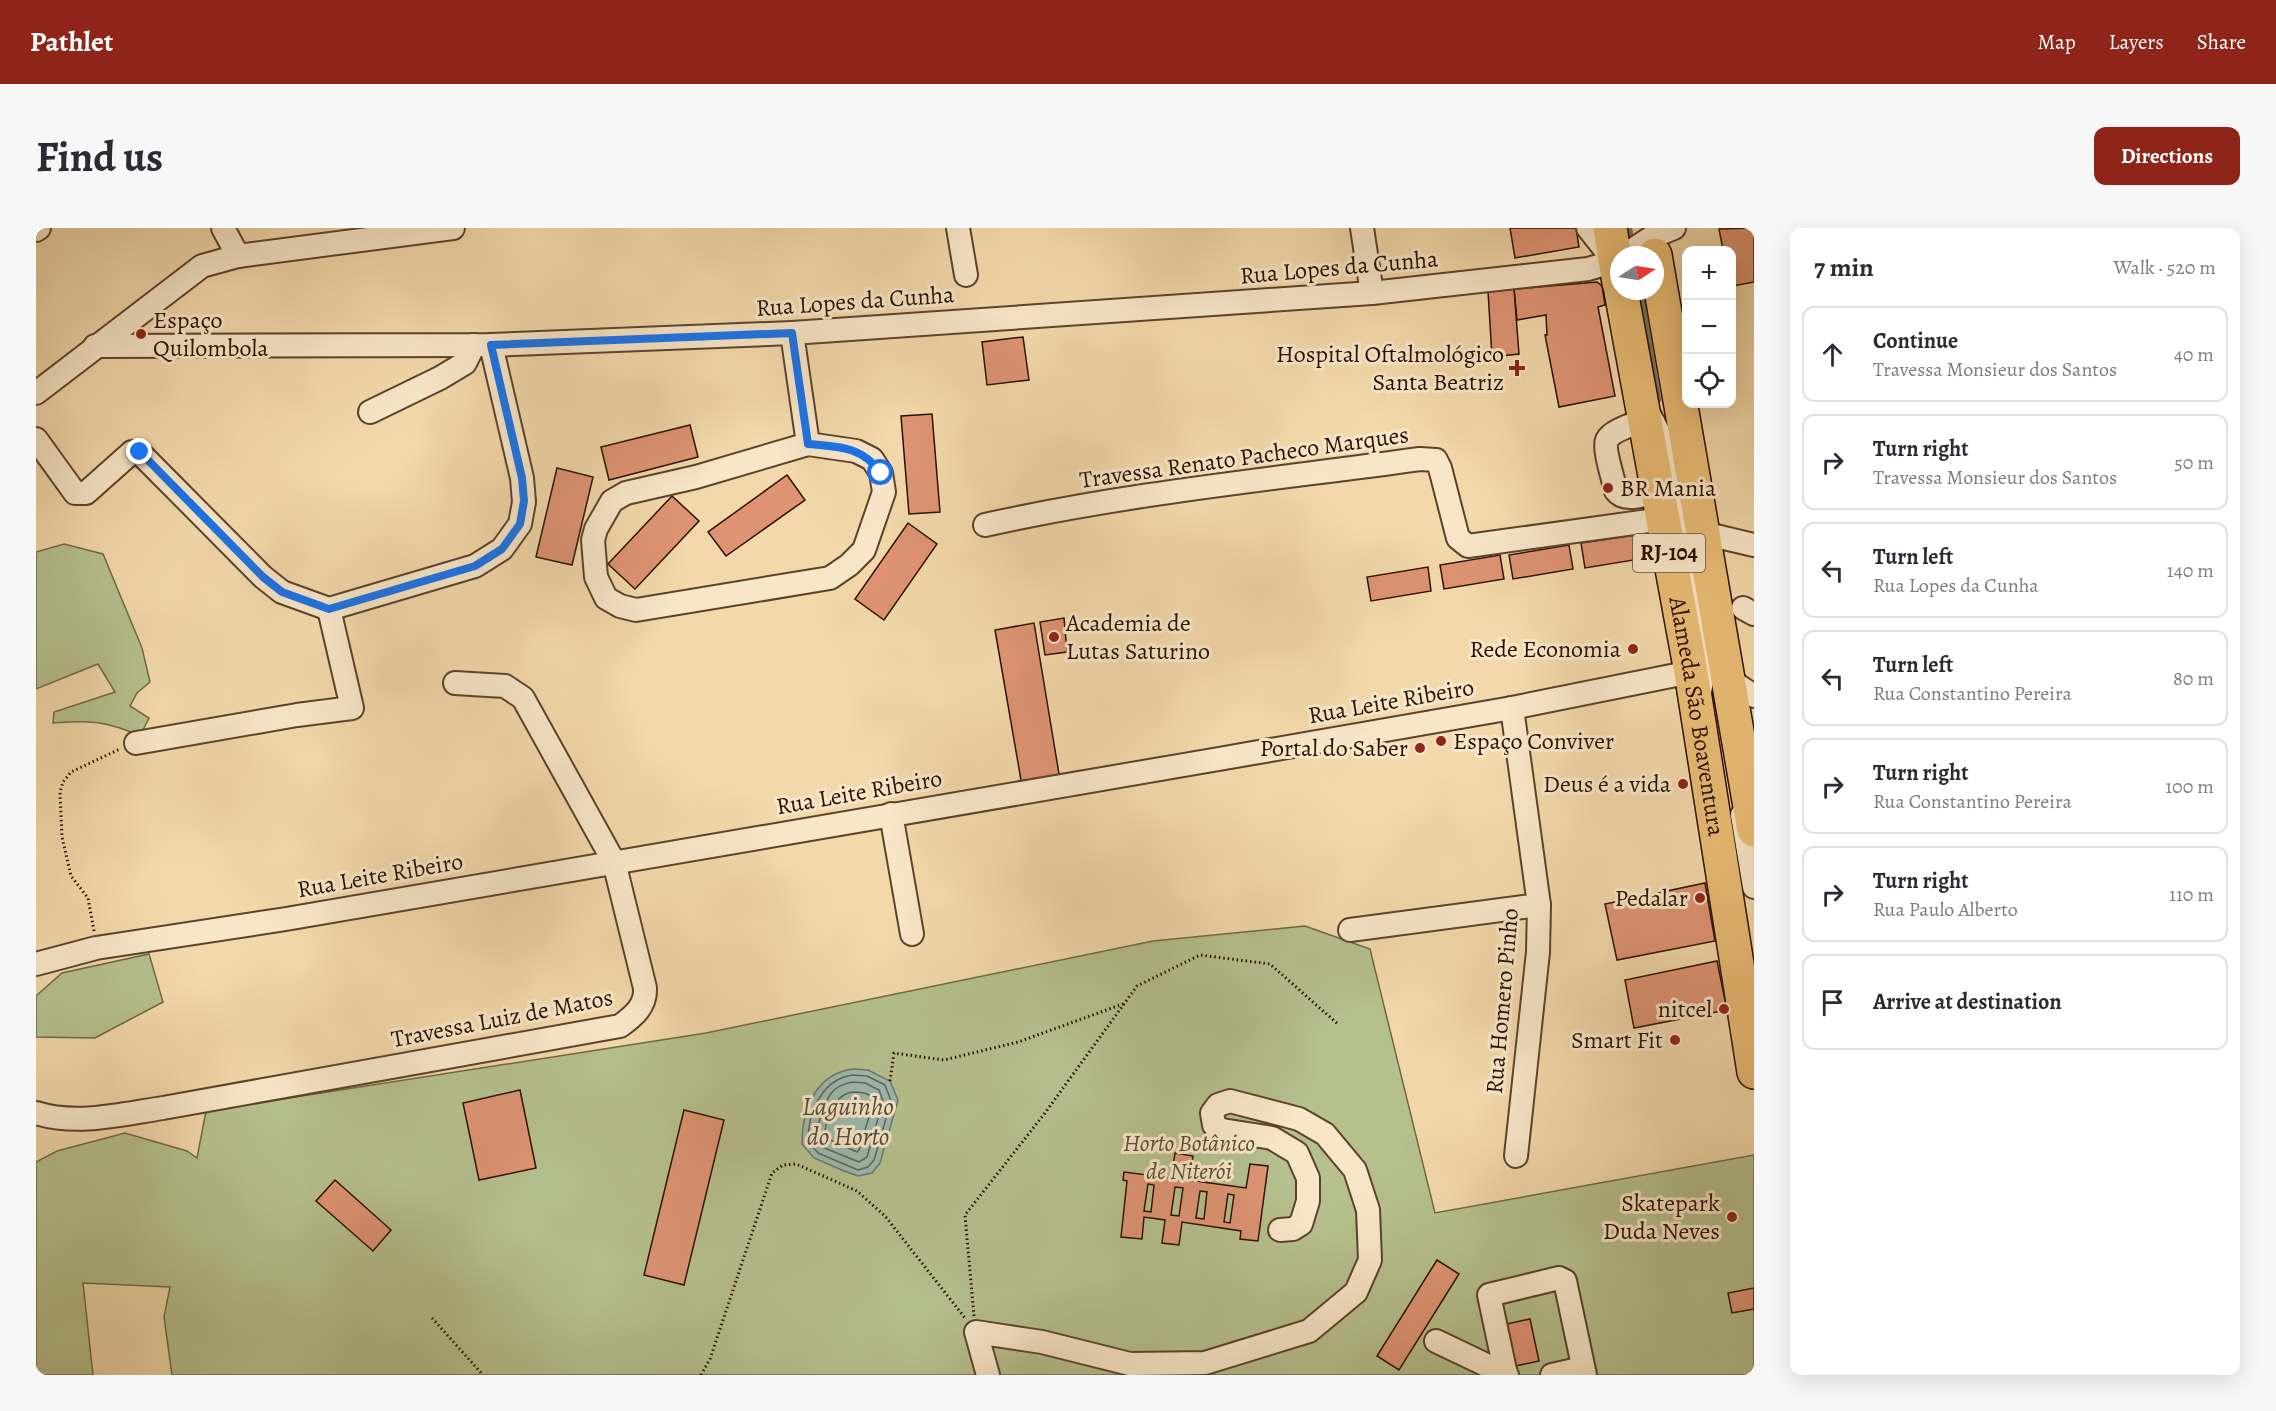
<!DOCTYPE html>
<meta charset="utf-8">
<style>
:root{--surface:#fff;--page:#f7f7f7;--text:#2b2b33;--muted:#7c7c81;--line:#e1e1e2;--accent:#8f2418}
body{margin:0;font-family:Alegreya,serif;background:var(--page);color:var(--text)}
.controls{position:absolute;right:18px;top:18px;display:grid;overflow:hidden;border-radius:12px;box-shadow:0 6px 24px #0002}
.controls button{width:54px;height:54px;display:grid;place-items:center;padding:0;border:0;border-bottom:2px solid var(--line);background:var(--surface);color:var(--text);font:30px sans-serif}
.compass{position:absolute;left:1574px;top:18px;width:54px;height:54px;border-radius:50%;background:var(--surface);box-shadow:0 6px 24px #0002;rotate:78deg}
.stop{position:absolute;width:18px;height:18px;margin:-14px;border:4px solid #1a73e8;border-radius:50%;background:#fff}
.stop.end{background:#1a73e8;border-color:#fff;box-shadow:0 2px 6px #0008}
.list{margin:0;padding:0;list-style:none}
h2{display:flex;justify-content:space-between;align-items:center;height:78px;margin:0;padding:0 24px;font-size:26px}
h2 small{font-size:20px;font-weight:400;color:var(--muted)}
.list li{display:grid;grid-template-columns:39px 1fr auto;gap:18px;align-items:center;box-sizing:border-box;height:96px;margin:0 12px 12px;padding:0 12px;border:2px solid var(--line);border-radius:12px}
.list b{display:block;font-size:22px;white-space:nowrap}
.list p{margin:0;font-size:20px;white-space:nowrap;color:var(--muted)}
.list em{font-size:20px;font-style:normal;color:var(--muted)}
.icon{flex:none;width:33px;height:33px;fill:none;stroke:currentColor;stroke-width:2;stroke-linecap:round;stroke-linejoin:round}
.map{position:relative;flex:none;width:1718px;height:1147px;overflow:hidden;border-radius:12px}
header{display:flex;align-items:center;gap:36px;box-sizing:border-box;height:84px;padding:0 30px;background:var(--accent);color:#fff}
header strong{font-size:28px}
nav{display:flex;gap:33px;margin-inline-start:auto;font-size:21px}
.intro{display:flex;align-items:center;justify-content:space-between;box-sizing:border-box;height:144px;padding:0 36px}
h1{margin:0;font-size:42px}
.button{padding:15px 27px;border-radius:12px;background:var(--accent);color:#fff;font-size:21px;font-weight:700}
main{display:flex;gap:36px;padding:0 36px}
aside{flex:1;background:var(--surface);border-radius:12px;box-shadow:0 6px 24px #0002}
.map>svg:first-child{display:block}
</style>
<header>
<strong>Pathlet</strong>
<nav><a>Map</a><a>Layers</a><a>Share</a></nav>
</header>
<div class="intro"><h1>Find us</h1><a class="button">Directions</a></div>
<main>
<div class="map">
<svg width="1718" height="1147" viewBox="0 0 1718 1147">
<rect width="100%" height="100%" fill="#f2d8aa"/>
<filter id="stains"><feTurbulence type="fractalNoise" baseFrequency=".00333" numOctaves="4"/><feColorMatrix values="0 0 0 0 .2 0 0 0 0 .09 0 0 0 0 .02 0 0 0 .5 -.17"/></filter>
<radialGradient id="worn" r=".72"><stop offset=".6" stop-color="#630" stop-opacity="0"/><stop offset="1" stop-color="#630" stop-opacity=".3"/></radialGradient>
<g fill="#b5c08d" stroke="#706847" stroke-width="1.5">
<path d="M28,316L67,326L106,420L114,454L101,465L94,478L113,490L104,508C71,493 53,492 17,495L18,484L79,464L62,436L0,461V324Z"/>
<path d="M1269,698L1334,721L1399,985L1718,927V1147H136L128,1089L134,1059L47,1055L57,1147H0V934L21,923L89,905L151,923L161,930L170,883L670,805L1117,713Z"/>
<path d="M113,726L127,774L59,810L0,809V768L26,745Z"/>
</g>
<path fill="#9bb9ae" stroke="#6e7569" stroke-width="1.5" d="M817,841L832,842L854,853L862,872L844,935L836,945L822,948L808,943L778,930L766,916C766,882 779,846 817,841Z"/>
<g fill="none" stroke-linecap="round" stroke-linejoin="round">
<g stroke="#636458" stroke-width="1.5">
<path d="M817,847L831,848L849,857L855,873L838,932L832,939L822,942L782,925L772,913C772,884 786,851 817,847Z"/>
<path d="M817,854L829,855L843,862L847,873L831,929L823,934L786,919L779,910C779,903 781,899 784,891C791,871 793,858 817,854Z"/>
<path d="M817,864C824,864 835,865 838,872L823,922L821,924L792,911L788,907C791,890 798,866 817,864Z"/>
</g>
<g stroke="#6e7569" stroke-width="4.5">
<path d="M1594,0L1596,15"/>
<path d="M1605,63L1623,172"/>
</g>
</g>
<g fill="#de9473" stroke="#2b1001" stroke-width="1.5" fill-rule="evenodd">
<path d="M1474,0H1540L1543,19L1479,30Z"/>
<path d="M1718,0V54L1696,58V22H1687L1683,1Z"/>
<path d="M1561,54L1566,58L1569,77L1562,79L1579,168L1523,179L1509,107H1511L1510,87L1481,92L1478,61Z"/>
<path d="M1478,61L1483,126L1456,129L1452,63Z"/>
<path d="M987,109L993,152L951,157L946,114Z"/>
<path d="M896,186L904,284L873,286L865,188Z"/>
<path d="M654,197L662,229L573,252L565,219Z"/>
<path d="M521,240L557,249L536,337L500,329Z"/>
<path d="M751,247L769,272L690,328L672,304Z"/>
<path d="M636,268L663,293L599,361L572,336Z"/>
<path d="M872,295L901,316L848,392L819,371Z"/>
<path d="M1606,306L1610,330L1549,340L1545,315Z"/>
<path d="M1533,317L1537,341L1477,351L1473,327Z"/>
<path d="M1464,327L1468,351L1408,361L1404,337Z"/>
<path d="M1392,339L1395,363L1335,373L1331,349Z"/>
<path d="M1028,390L1031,424L1009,427L1004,394Z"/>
<path d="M998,395L1024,552L986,558L959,402Z"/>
<path d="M1669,655L1679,713L1581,732L1569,676Z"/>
<path d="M1681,733L1691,782L1598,800L1589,752Z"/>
<path d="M484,862L500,940L443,952L427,875Z"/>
<path d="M648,882L688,892L648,1057L608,1047Z"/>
<path d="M1139,925L1157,928L1153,952L1210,960L1214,936L1232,938L1222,1013L1204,1011L1205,1003L1146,994L1143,1017L1126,1015L1129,992L1108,989L1106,1011L1085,1009L1091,953L1087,952L1088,944L1135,950ZM1112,956L1118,957L1115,984L1108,983ZM1139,959L1147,960L1143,988L1135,987ZM1164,963L1171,964L1168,991L1160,990ZM1192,966L1198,967L1194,995L1188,994Z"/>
<path d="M299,952L355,1002L337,1023L280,973Z"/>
<path d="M1401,1032L1423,1046L1363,1142L1341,1128Z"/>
<path d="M1718,1060V1081L1696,1085L1692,1065Z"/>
<path d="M1494,1091L1503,1133L1475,1139L1466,1097Z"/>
</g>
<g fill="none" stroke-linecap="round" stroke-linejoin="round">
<g stroke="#5d422b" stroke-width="26">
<g id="minor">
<path d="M187,0L202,28"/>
<path d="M922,0L930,47"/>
<path d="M1326,0L1336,65"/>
<path d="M1552,0L1567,19L1578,25"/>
<path d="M0,2L3,0"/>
<path d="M1589,27L1616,9L1638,0"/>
<path d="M756,105L772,216"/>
<path d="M59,118L455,117L756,105L1336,65L1552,41L1583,32"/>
<path d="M0,165L166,38L202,28L417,0"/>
<path d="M334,184L404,150L429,135L438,117"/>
<path d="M1614,188L1636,229L1669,405L1670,432L1664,464"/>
<path d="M1608,192C1599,196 1576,202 1571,212C1567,221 1578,253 1580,263C1589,275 1609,266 1622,264"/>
<path d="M0,211L39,265H50L96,224H103L227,349L246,364L293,381"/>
<path d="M772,216L820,223L836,231L845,245L848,264L828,322L813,337L794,350L600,382L584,378L570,370L560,349L557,312L560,301L576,273L590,265L660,249Z"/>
<path d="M949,297C1092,265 1239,251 1384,231L1400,232L1404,240L1422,310L1432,318L1627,291"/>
<path d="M1667,305L1718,317"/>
<path d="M1707,380L1718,386"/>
<path d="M293,381L439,338L466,321L484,296L488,274L486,250L455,117"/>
<path d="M1692,451L1718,468"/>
<path d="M1476,480L1503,677L1502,724L1480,928"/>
<path d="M100,515L261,487L316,480L293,381"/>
<path d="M855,586L876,706"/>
<path d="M1706,587L1718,659"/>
<path d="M1314,702L1503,677"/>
<path d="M0,736L60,720L250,691L1177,532L1476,480L1655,444"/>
<path d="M0,885C41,898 86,886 127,880L584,798C598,788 610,778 609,760L578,634L487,470L469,458L419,455"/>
<path d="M1400,1113L1471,1147"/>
<path d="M952,1147L940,1104L1006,1114L1094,1136L1169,1135L1273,1103L1320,1064L1334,1032L1332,982L1319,942L1289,906L1263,891L1194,873L1182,877L1176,885L1178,897L1186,902L1236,910L1261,925L1272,950V973L1265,996L1257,1001L1244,1002"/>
<path d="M1470,1147L1453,1067L1523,1050L1529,1053L1549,1147"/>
<path d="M1516,1147L1547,1140"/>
</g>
</g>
<g stroke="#2b1001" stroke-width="36">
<g id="highway">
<path d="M1574,0L1583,55"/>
<path d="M1619,27L1718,602"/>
<path id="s1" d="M1585,63L1655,444L1718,844"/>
</g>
</g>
<g stroke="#2b1001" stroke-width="3" stroke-dasharray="1.5 3" stroke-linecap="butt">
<path d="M58,703L52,670L35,648L26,609L24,564L27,554L35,544L84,521"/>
<path d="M854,853L858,825L908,832L982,814L1087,776"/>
<path d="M938,1088L929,987L1009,885L1101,758L1164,727L1234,736L1303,797"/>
<path d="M396,1090L447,1147"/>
<path d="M665,1147L674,1131L736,945L747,937L760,936L821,963L849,988L929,1090"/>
</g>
<use href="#minor" stroke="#f7e6c8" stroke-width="22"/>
<use href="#highway" stroke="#e9bc75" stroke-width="33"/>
</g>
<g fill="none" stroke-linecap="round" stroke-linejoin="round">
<path stroke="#1a73e8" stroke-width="8" d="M104,224L227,349L246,364L293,381L439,338L466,321L484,296L488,273L486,250L455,117L756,105L772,216C803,219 826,218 845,245"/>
</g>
<g fill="#8f2418" stroke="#f7e6c8" stroke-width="2">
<circle cx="105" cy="106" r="6"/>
<path d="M1478 131h6v6h6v6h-6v6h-6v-6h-6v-6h6z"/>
<circle cx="1572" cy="260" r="6"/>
<circle cx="1018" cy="409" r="6"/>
<circle cx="1597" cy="421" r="6"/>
<circle cx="1405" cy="513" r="6"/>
<circle cx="1384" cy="520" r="6"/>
<circle cx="1647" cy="556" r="6"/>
<circle cx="1664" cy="670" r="6"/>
<circle cx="1688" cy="781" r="6"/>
<circle cx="1639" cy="812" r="6"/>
<circle cx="1696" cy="989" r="6"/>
</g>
<g text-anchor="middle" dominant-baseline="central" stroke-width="6" stroke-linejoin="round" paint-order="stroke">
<rect fill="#f7e6c8" stroke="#68503d" stroke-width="1.5" x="1597" y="306" width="72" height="38" rx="4.5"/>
<g font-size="22" font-weight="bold" fill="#2b1001">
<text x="1633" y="325">RJ-104</text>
</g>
<g font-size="24" fill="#2b1001" stroke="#f7e6c8">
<text transform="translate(1303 39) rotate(-5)">Rua Lopes da Cunha</text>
<text transform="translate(819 73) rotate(-4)">Rua Lopes da Cunha</text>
<text transform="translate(1208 229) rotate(-8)">Travessa Renato Pacheco Marques</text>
<text transform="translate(1355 473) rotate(-10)">Rua Leite Ribeiro</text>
<text stroke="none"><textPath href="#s1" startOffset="432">Alameda São Boaventura</textPath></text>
<text transform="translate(823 564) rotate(-10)">Rua Leite Ribeiro</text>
<text transform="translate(344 647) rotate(-10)">Rua Leite Ribeiro</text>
<text transform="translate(1466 773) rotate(-85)">Rua Homero Pinho</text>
<text transform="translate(466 790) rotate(-11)">Travessa Luiz de Matos</text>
</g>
<g font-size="24" fill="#2b1001" stroke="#f7e6c8" text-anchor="end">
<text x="117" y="92" text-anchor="start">Espaço<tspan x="117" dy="28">Quilombola</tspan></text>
<text x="1468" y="126">Hospital Oftalmológico<tspan x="1468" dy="28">Santa Beatriz</tspan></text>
<text x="1584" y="260" text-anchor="start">BR Mania</text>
<text x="1030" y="395" text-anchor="start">Academia de<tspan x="1030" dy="28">Lutas Saturino</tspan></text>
<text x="1585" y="421">Rede Economia</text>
<text x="1417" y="513" text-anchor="start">Espaço Conviver</text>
<text x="1372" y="520">Portal do Saber</text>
<text x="1635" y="556">Deus é a vida</text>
<text x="1652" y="670">Pedalar</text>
<text x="1676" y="781">nitcel</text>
<text x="1627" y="812">Smart Fit</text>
<text x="1684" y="975">Skatepark<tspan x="1684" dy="28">Duda Neves</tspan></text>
</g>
<g font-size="24" font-style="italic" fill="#5b4e32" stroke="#f7e6c8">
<text x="1153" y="915">Horto Botânico<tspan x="1153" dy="28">de Niterói</tspan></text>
</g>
<g font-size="26" font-style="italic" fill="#524b3e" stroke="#f7e6c8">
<text x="812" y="878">Laguinho<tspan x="812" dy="30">do Horto</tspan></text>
</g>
</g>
<rect width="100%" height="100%" filter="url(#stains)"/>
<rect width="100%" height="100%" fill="url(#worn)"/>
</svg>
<div class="controls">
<button>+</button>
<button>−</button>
<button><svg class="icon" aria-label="locate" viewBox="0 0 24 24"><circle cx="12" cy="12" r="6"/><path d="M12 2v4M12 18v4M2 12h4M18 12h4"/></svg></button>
</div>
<svg class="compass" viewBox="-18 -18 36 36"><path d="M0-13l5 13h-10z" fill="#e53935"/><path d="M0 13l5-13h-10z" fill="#7c7c81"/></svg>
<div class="stop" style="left:845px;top:245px"></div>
<div class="stop end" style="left:104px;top:224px"></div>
</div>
<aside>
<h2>7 min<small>Walk · 520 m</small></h2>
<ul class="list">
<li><svg class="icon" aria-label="ahead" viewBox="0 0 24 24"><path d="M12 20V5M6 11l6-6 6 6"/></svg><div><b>Continue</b><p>Travessa Monsieur dos Santos</p></div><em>40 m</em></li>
<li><svg class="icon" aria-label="right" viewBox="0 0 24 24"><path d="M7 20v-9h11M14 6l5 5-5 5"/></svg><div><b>Turn right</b><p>Travessa Monsieur dos Santos</p></div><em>50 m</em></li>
<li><svg class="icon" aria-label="left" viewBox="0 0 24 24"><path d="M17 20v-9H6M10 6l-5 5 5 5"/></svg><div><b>Turn left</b><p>Rua Lopes da Cunha</p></div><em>140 m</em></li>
<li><svg class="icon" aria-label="left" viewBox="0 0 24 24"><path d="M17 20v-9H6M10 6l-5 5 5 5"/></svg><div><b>Turn left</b><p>Rua Constantino Pereira</p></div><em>80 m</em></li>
<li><svg class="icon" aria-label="right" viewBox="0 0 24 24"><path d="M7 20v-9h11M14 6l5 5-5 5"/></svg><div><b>Turn right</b><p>Rua Constantino Pereira</p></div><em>100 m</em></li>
<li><svg class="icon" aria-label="right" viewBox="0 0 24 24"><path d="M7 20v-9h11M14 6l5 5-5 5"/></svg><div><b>Turn right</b><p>Rua Paulo Alberto</p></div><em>110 m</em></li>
<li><svg class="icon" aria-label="arrive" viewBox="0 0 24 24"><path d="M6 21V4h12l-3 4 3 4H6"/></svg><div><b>Arrive at destination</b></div></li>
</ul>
</aside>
</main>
